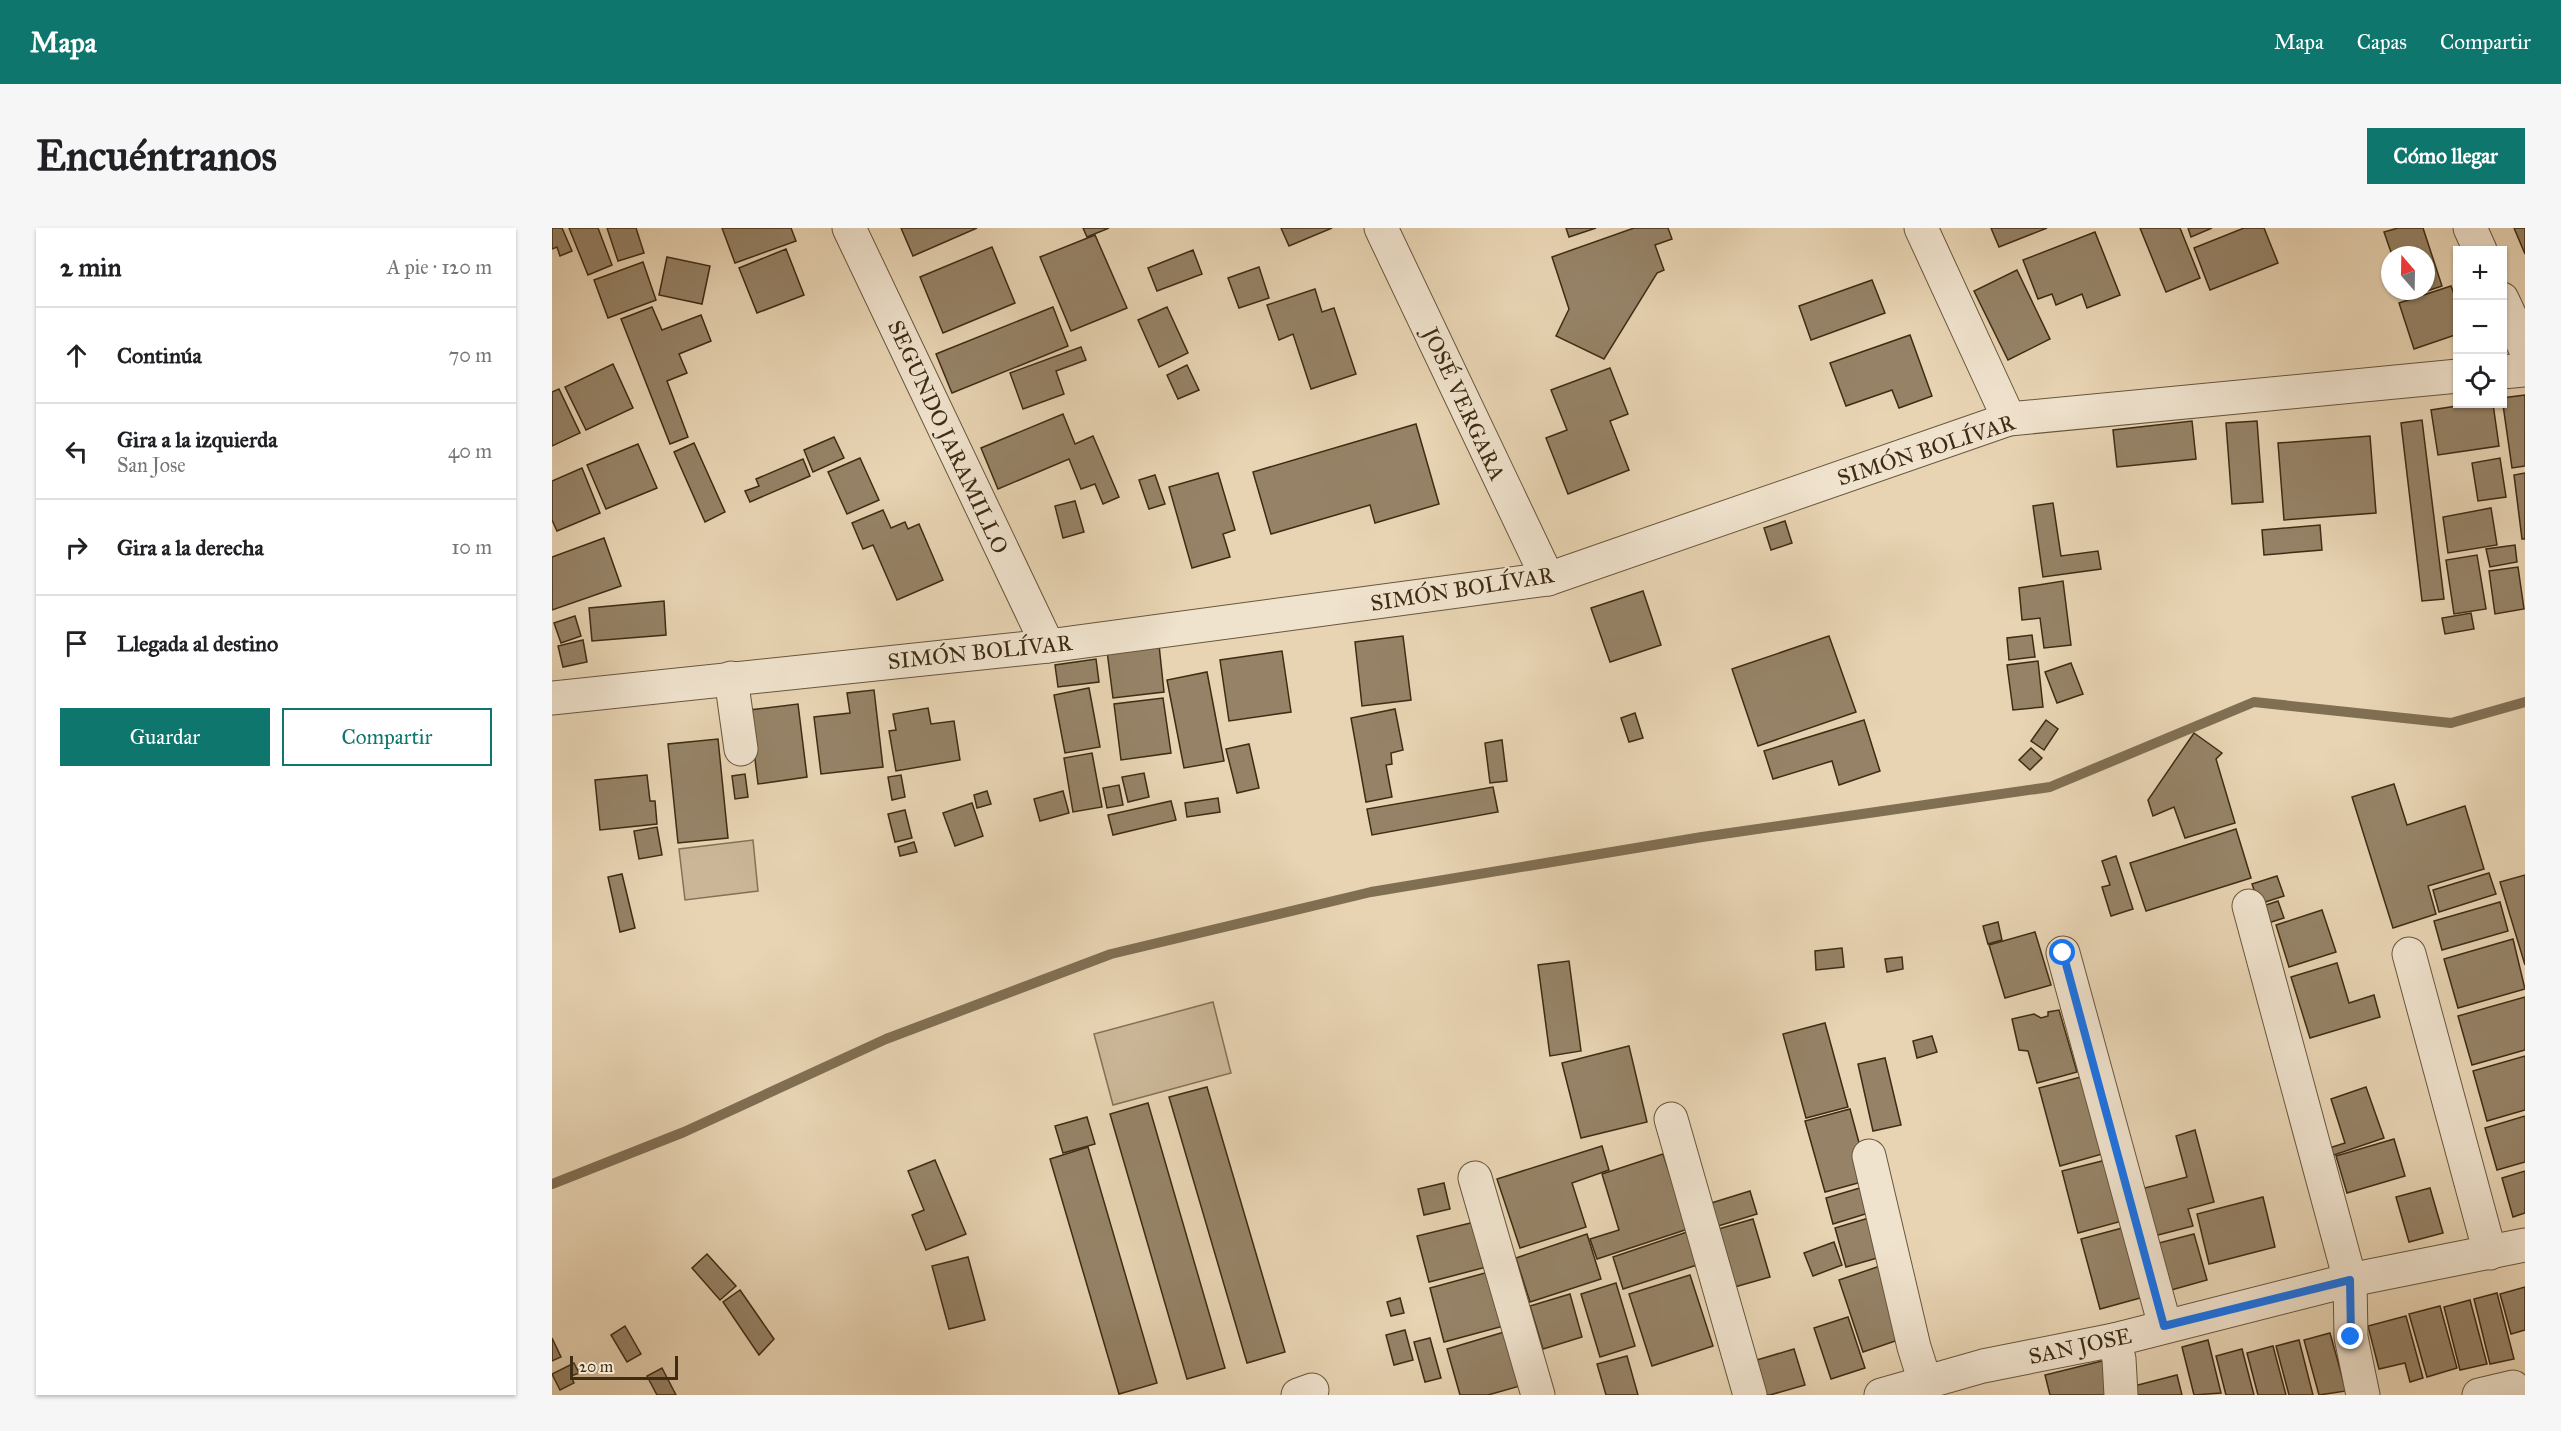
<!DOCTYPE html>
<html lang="es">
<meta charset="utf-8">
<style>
:root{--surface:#fff;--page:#f6f6f6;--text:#202124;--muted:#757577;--line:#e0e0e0;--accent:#0f766e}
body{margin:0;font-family:"IM FELL Great Primer",serif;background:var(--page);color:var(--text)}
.controls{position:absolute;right:18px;top:18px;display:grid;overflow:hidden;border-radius:0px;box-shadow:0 2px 4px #0004}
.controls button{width:54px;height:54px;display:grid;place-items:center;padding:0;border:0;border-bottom:2px solid var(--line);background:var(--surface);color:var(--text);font:30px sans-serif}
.compass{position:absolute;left:1829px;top:18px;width:54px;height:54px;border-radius:50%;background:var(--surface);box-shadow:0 2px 4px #0004;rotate:340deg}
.scale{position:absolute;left:18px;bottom:15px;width:108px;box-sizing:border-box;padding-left:6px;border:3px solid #3e2c14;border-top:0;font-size:16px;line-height:21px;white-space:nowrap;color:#3e2c14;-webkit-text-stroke:4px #f0e3ce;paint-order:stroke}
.stop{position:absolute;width:18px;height:18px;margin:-14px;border:4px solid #1a73e8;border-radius:50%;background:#fff}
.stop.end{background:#1a73e8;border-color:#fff;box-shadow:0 2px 6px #0008}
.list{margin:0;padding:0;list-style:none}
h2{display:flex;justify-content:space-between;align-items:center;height:78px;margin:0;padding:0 24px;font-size:26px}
h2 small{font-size:20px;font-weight:400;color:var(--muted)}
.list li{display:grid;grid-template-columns:39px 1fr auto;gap:18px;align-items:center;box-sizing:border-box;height:96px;padding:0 24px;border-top:2px solid var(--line)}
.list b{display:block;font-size:22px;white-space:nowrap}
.list p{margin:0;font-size:20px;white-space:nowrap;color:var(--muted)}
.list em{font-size:20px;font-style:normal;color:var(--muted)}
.actions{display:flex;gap:12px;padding:18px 24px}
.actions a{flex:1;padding:14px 0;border:2px solid var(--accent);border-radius:0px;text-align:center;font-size:21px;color:var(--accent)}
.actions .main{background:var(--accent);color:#fff}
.icon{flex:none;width:33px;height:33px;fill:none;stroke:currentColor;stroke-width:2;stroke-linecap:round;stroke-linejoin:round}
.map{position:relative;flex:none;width:1973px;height:1167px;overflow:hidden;border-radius:0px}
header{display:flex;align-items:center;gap:36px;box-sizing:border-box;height:84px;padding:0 30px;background:var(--accent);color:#fff}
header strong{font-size:28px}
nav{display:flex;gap:33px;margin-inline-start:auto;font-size:21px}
.intro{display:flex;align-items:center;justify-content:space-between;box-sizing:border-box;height:144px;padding:0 36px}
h1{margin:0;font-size:42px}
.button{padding:15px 27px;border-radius:0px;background:var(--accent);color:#fff;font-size:21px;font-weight:700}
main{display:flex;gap:36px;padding:0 36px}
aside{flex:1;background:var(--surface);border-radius:0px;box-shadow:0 2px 4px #0004}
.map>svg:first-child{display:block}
</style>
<header>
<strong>Mapa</strong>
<nav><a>Mapa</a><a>Capas</a><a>Compartir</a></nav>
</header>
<div class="intro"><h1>Encuéntranos</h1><a class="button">Cómo llegar</a></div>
<main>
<aside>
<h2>2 min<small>A pie · 120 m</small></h2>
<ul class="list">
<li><svg class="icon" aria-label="ahead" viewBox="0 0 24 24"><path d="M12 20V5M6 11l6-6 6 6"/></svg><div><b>Continúa</b></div><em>70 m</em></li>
<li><svg class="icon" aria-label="left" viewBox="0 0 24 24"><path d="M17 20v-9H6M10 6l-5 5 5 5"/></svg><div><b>Gira a la izquierda</b><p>San Jose</p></div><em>40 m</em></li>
<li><svg class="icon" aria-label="right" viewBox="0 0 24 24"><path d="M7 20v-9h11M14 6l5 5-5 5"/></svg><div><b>Gira a la derecha</b></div><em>10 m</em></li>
<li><svg class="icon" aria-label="arrive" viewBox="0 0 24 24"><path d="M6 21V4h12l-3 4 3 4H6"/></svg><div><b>Llegada al destino</b></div></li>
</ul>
<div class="actions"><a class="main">Guardar</a><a>Compartir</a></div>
</aside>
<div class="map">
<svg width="1973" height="1167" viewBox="0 0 1973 1167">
<rect width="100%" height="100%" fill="#e8d4b3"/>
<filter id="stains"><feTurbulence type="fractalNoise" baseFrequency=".00333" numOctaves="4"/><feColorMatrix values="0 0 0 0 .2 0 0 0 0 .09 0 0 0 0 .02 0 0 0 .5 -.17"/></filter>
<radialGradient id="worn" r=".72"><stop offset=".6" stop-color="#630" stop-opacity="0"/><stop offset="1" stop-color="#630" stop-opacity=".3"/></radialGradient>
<g fill="#cbb798" stroke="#847256" stroke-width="1.5">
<path d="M201,612L206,663L133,672L127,621Z"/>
<path d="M661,774L679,845L561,877L542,806Z"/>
</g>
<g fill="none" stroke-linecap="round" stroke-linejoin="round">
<path stroke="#816f53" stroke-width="10" d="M0,956L132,904L334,811L559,726L819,664L1150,609L1498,559L1702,474L1899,495L1973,474"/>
</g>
<g fill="#968367" stroke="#3e2c14" stroke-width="1.5">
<path d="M0,0H10L20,23L8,28L5,19L0,21Z"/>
<path d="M17,0H46L60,37L36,47Z"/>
<path d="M55,0H84L92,25L66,33Z"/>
<path d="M170,0H239L244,13L183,35Z"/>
<path d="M349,0H425L361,28Z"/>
<path d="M531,0H557L535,9Z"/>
<path d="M729,0H780L737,18Z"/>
<path d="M1014,0H1044L1017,9Z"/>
<path d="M1082,0H1116L1120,11L1103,17L1112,42L1105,45L1052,131L1004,108L1017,81L1000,29Z"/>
<path d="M1439,0H1495L1447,19Z"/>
<path d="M1588,0H1628L1648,50L1614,64Z"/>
<path d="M1636,0H1660L1639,9Z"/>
<path d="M1692,0H1712L1726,35L1658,62L1642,20Z"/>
<path d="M1846,0H1871L1890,58L1854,70L1852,63H1874V27H1840L1832,4Z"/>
<path d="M1962,0H1973V26Z"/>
<path d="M1543,4L1568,67L1535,80L1530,66L1504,77L1500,66L1486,71L1471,32Z"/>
<path d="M543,7L575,80L519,103L488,29Z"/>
<path d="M440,19L463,75L391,105L368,49Z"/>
<path d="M234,21L252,67L205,85L187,40Z"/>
<path d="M641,22L650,46L605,63L596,40Z"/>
<path d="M115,29L158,38L150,76L107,67Z"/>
<path d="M91,34L104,72L56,90L42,52Z"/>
<path d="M707,39L717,70L687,80L676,50Z"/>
<path d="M1465,42L1498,111L1456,132L1422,63Z"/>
<path d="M1320,52L1333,85L1259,112L1247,78Z"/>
<path d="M1899,58L1906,76V106L1862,121L1847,75Z"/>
<path d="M763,61L770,84L782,80L804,146L759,161L741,106L727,112L715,77Z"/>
<path d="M100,79L110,102L149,87L159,113L127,126L135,145L115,153L136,209L118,216L69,91Z"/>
<path d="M501,79L516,118L400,165L384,126Z"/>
<path d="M615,79L636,125L607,139L586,92Z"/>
<path d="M1358,107L1380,168L1347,180L1340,162L1294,178L1278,135Z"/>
<path d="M529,119L534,132L504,143L512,166L471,181L458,145Z"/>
<path d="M61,136L81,180L34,202L13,159Z"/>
<path d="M635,137L647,162L626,171L615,147Z"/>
<path d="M1058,140L1076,186L1058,193L1077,242L1016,266L994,210L1015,202L999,162Z"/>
<path d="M7,161L28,205L0,218V164Z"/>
<path d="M1973,167V238L1960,240L1950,170Z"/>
<path d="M1918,176H1941L1947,218L1886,227L1879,182Z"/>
<path d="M511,186L523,216L541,208L567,269L551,276L543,256L529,261L517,231L446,261L429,220Z"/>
<path d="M1870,192L1892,371L1870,373L1849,195Z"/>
<path d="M1640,193L1644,231L1565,239L1561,202Z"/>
<path d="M1705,193L1711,274L1680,276L1674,195Z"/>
<path d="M864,196L887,276L823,295L818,277L719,306L701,244Z"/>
<path d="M1818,208L1824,285L1732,292L1726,215Z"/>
<path d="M282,209L292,230L261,244L252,222Z"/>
<path d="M142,215L173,284L153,294L122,224Z"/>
<path d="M86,216L105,260L54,281L35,237Z"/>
<path d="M308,230L327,272L295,286L276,244Z"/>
<path d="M1948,230L1954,269L1926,273L1920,235Z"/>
<path d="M251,231L258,248L198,274L193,263L207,258L204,251Z"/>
<path d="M30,240L48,285L5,303L0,292V253Z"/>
<path d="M666,245L683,302L671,306L678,329L640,340L617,259Z"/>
<path d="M1973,245V311H1970L1962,247Z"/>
<path d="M603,247L613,276L597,281L587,252Z"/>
<path d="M523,273L532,304L511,310L503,278Z"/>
<path d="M1501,275L1509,328L1546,323L1549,341L1491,349L1481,278Z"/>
<path d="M1939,280L1945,317L1896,325L1891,289Z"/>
<path d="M331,282L339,300L353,294L356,301L367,296L391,352L345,372L321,317L311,321L300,295Z"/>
<path d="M1233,293L1240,315L1219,322L1212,300Z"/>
<path d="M1768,297L1770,322L1712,327L1710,302Z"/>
<path d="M52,310L69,358L0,382V329Z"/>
<path d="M1963,317L1965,334L1938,339L1934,321Z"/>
<path d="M1925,327L1934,381L1902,386L1894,332Z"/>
<path d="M1966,339L1972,381L1943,386L1937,343Z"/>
<path d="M1511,353L1519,417L1492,420L1488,390L1470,392L1467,360Z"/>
<path d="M1091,363L1109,417L1058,434L1039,380Z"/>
<path d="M112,373L114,407L40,413L37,380Z"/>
<path d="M1919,385L1922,401L1893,406L1890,390Z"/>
<path d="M23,388L29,408L9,415L2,395Z"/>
<path d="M1480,407L1483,429L1457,432L1455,410Z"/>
<path d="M851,408L859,472L810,478L803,414Z"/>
<path d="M1277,408L1304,484L1206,518L1180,441Z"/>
<path d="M31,412L35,434L11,439L6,418Z"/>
<path d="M607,417L612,464L561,470L555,423Z"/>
<path d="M730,423L739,484L677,493L668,432Z"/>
<path d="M544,431L547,454L506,459L503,437Z"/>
<path d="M1486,433L1491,479L1461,482L1455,437Z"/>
<path d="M1519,435L1531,466L1505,475L1493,444Z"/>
<path d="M655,444L672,533L632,540L615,452Z"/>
<path d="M537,460L548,519L513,525L502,467Z"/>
<path d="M322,462L331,539L269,546L262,489L298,485L295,465Z"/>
<path d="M611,470L619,525L569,532L562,476Z"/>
<path d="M246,476L255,549L206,556L197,482Z"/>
<path d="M376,480L379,496L402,493L408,532L344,543L337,503L344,502L341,486Z"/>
<path d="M843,481L851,522L839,525L840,536L834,537L840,569L814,574L799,490Z"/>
<path d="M1083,485L1091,510L1077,514L1069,490Z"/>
<path d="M1312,492L1328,543L1287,557L1280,533L1221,551L1212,523Z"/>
<path d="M1494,492L1506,501L1492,522L1479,513Z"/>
<path d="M1642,505L1670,525L1664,531L1683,595L1633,610L1622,579L1601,588L1596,572Z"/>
<path d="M166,511L176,610L126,615L116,516Z"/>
<path d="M950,512L955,553L938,555L933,515Z"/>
<path d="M697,516L707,560L685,565L674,521Z"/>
<path d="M1479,520L1490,530L1478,542L1467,532Z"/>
<path d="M540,525L550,579L521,584L512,530Z"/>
<path d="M592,545L597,569L576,574L570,549Z"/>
<path d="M193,546L196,569L183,571L180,548Z"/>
<path d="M95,547L98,573H103L105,596L48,602L43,552Z"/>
<path d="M349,547L353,569L340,572L336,549Z"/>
<path d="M1842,556L1855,597L1913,578L1932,641L1876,658L1884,686L1841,700L1800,569Z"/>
<path d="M567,557L571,577L555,580L551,560Z"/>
<path d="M941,559L946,584L820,607L815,581Z"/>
<path d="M435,563L439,576L425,580L422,567Z"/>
<path d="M511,563L517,585L488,593L482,571Z"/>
<path d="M666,570L668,584L635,589L633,575Z"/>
<path d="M619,573L624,592L561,607L556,587Z"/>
<path d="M420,575L431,608L403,618L391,585Z"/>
<path d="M353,582L360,610L343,614L336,586Z"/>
<path d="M105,599L110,627L87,631L82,603Z"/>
<path d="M1684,601L1699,650L1594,683L1578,635Z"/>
<path d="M362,614L365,624L348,628L346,619Z"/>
<path d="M1564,628L1581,681L1559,688L1550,659L1558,657L1550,633Z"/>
<path d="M1937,645L1944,666L1887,684L1881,662Z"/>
<path d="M70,646L83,700L68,704L56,649Z"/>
<path d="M1973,647V737L1948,654Z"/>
<path d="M1725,648L1732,668L1707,676L1700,656Z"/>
<path d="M1726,673L1732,690L1713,696L1708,679Z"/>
<path d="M1948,674L1956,703L1890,722L1882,693Z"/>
<path d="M1770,682L1784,724L1737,739L1724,697Z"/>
<path d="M1446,694L1450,712L1436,716L1431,698Z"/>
<path d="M1483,704L1499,757L1453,770L1437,717Z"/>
<path d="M1961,711L1973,761L1906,780L1892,731Z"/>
<path d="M1290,720L1292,739L1264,742L1263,723Z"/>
<path d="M1350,729L1351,741L1335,744L1333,731Z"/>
<path d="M1017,733L1029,823L998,828L986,737Z"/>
<path d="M1785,735L1797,775L1822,767L1828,789L1758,810L1739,749Z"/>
<path d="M1973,769V822L1920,837L1906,788Z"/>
<path d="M1507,782L1525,844L1485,855L1476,823L1467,822L1460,791L1482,786L1489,790L1496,788V784Z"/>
<path d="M1273,795L1296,879L1254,890L1231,806Z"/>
<path d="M1380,808L1385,824L1365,830L1361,813Z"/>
<path d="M1077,818L1095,894L1029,910L1010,835Z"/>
<path d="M1973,828V882L1935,893L1921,843Z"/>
<path d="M1333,830L1349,897L1321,903L1306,836Z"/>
<path d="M1529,849L1550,926L1508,938L1487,860Z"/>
<path d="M655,859L733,1124L695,1135L617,869Z"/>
<path d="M1814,859L1832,910L1776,929L1774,921L1793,915L1779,871Z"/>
<path d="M596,875L673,1140L635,1151L558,886Z"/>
<path d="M1298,881L1317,952L1273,964L1253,893Z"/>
<path d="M1973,888V934L1945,942L1933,900Z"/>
<path d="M535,889L543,916L511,925L503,898Z"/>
<path d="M1643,902L1662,974L1636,981L1641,998L1602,1008L1589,961L1635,949L1624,908Z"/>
<path d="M1842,911L1853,948L1795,965L1784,928Z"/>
<path d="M1050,918L1057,942L1020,955L1034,999L968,1020L945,951Z"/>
<path d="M536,919L605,1155L567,1166L498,931Z"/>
<path d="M1111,926L1136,1001L1045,1031L1038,1011L1067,1002L1050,946Z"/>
<path d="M383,932L414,1006L374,1022L360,987L372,982L356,943Z"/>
<path d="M1554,932L1570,993L1526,1005L1510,943Z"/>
<path d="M1973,943V985L1961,989L1950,950Z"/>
<path d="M892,955L898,981L872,987L866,961Z"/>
<path d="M1318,957L1326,982L1281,996L1274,970Z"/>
<path d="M1878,960L1891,1005L1857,1014L1844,969Z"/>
<path d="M1198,963L1205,986L1163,999L1156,976Z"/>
<path d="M1711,969L1723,1019L1657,1036L1645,986Z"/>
<path d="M1327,987L1339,1026L1294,1039L1283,1000Z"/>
<path d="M1201,991L1218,1049L1179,1060L1163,1002Z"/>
<path d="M931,992L942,1037L877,1054L865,1008Z"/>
<path d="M1574,999L1592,1069L1548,1081L1529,1011Z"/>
<path d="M1135,1004L1145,1037L1071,1061L1061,1029Z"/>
<path d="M1035,1006L1049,1051L978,1074L964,1030Z"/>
<path d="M1642,1006L1655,1052L1612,1064L1599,1017Z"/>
<path d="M1282,1014L1290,1037L1261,1048L1252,1025Z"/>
<path d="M155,1026L184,1058L168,1072L140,1040Z"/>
<path d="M416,1029L433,1092L397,1101L380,1038Z"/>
<path d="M1328,1038L1352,1110L1311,1124L1287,1052Z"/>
<path d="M944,1042L959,1096L892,1114L878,1060Z"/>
<path d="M1138,1047L1161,1118L1100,1138L1077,1066Z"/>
<path d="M1064,1055L1083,1118L1048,1129L1029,1066Z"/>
<path d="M1973,1059V1102L1959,1106L1948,1066Z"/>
<path d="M188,1062L222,1111L207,1127L171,1074Z"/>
<path d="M1945,1065L1962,1131L1938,1136L1922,1071Z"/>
<path d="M1018,1066L1030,1109L991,1121L978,1078Z"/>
<path d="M848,1070L852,1085L839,1088L835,1074Z"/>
<path d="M1918,1072L1935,1136L1908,1142L1892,1079Z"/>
<path d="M1888,1078L1905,1140L1875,1149L1857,1086Z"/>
<path d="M1854,1088L1871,1150L1858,1154L1853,1135L1827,1141L1816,1098Z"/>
<path d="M1296,1089L1313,1140L1279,1151L1262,1100Z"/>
<path d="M73,1098L89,1126L75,1134L59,1107Z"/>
<path d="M853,1102L861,1132L842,1137L834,1107Z"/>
<path d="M959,1102L975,1156L936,1167H908L895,1121Z"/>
<path d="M1778,1105L1794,1163L1767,1167L1752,1112Z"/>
<path d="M0,1110L9,1129L0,1133Z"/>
<path d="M878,1110L889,1150L873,1154L862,1114Z"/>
<path d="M1656,1112L1669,1165L1642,1167L1630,1119Z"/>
<path d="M1747,1112L1761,1167H1737L1724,1118Z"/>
<path d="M1721,1118L1734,1167H1706L1695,1125Z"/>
<path d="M1242,1121L1253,1157L1218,1167H1208L1198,1134Z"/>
<path d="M1690,1121L1702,1167H1674L1664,1128Z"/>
<path d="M1075,1128L1086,1167H1054L1045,1136Z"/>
<path d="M1554,1132L1562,1167H1498L1493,1147Z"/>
<path d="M22,1135L27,1145L19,1148L22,1155L8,1162L0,1146Z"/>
<path d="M110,1140L124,1167H105L95,1148Z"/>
<path d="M1625,1147L1630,1167H1580L1578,1159Z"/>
</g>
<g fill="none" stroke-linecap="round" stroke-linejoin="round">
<g stroke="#68563c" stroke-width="35">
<g id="minor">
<path d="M297,0L496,418"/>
<path d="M829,0L996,351"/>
<path d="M1369,0L1457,191"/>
<path d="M1918,0L1928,22"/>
<path d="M1950,71L1973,120"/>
<path d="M1950,144L1973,142"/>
<path d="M179,450L189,521"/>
<path d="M0,470L496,418L996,351L1457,191L1906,148"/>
<path d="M1697,678L1798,1052L1799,1109L1811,1167"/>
<path d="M1511,725L1613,1098"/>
<path d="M1857,726L1938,1025"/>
<path d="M1119,891L1198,1167"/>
<path d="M1317,928L1362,1119L1373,1154"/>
<path d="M923,950L986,1167"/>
<path d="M1562,1112L1567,1131L1569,1167"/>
<path d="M746,1167L760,1162"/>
<path d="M1329,1167L1431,1138L1562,1112L1798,1052L1973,1017"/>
<path d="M1927,1167L1961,1159L1962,1167"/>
</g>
</g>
<use href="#minor" stroke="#f0e3ce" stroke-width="33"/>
</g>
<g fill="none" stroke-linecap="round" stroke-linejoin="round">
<path stroke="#1a73e8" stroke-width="8" d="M1511,725L1612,1098L1798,1052L1799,1109"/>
</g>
<g text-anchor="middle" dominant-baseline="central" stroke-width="4.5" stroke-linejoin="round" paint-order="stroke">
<g font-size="22" fill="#3e2c14" stroke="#f0e3ce">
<text transform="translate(912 176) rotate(65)">JOSÉ VERGARA</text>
<text transform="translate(396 209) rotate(65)">SEGUNDO JARAMILLO</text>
<text transform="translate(1374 222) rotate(-18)">SIMÓN BOLÍVAR</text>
<text transform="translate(910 361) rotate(-9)">SIMÓN BOLÍVAR</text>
<text transform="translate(428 424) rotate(-6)">SIMÓN BOLÍVAR</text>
<text transform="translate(1528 1118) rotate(-12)">SAN JOSE</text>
</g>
</g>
<rect width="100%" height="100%" filter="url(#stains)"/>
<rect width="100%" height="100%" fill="url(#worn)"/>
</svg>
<div class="controls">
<button>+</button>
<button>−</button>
<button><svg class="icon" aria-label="locate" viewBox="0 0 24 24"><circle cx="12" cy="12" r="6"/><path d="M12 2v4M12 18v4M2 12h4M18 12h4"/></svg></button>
</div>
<svg class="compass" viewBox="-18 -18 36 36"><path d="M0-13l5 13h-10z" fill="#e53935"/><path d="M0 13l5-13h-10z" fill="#757577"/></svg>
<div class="scale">20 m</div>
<div class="stop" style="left:1511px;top:725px"></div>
<div class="stop end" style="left:1799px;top:1109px"></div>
</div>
</main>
